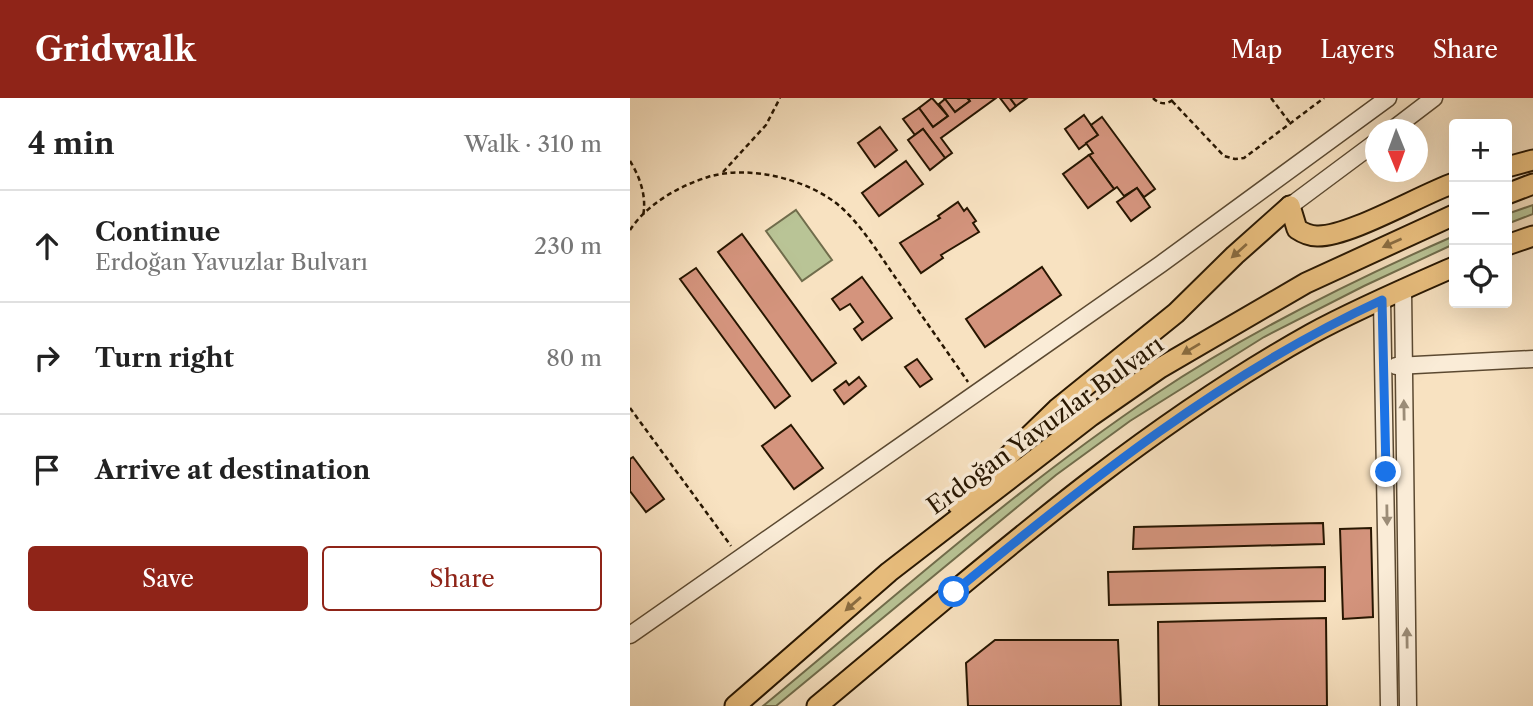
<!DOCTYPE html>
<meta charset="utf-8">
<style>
:root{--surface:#fff;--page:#f2f2f2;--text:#222;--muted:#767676;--line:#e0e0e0;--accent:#8f2418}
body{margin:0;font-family:"Libre Caslon Text",serif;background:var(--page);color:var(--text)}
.controls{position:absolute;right:21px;top:21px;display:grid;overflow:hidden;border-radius:7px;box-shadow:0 7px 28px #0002}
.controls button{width:63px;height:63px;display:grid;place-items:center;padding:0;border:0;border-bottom:2px solid var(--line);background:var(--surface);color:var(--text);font:35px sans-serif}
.compass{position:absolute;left:735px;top:21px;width:63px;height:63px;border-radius:50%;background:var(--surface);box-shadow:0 7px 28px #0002;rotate:179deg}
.stop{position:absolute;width:21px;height:21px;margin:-16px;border:5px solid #1a73e8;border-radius:50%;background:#fff}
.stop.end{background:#1a73e8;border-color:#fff;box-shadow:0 2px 7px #0008}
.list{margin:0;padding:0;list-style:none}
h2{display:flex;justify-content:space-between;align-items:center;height:91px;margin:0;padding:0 28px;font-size:30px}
h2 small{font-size:23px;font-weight:400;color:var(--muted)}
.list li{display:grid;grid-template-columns:46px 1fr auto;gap:21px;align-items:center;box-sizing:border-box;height:112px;padding:0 28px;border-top:2px solid var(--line)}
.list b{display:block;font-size:26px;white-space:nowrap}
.list p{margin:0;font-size:23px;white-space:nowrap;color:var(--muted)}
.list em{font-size:23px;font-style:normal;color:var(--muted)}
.actions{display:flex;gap:14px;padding:21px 28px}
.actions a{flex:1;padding:16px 0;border:2px solid var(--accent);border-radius:7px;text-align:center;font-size:24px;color:var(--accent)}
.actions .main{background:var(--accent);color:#fff}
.icon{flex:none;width:38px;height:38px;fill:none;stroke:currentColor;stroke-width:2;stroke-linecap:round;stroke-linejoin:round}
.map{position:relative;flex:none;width:903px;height:608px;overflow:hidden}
header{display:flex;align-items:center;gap:42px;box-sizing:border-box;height:98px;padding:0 35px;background:var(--accent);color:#fff}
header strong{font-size:33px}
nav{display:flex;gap:38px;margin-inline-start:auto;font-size:24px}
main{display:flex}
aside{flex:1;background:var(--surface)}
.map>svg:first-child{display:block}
</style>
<header>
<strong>Gridwalk</strong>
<nav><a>Map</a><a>Layers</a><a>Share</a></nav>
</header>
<main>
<aside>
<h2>4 min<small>Walk · 310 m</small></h2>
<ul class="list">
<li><svg class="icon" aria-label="ahead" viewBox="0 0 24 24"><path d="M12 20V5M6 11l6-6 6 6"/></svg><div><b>Continue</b><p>Erdoğan Yavuzlar Bulvarı</p></div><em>230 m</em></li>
<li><svg class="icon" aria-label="right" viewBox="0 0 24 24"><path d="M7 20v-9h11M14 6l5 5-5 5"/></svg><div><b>Turn right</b></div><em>80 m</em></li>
<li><svg class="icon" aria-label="arrive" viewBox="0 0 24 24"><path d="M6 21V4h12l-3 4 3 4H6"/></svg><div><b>Arrive at destination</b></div></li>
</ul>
<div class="actions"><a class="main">Save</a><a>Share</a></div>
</aside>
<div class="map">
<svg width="903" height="608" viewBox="0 0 903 608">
<rect width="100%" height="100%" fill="#f8e2c1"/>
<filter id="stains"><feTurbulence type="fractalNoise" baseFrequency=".00286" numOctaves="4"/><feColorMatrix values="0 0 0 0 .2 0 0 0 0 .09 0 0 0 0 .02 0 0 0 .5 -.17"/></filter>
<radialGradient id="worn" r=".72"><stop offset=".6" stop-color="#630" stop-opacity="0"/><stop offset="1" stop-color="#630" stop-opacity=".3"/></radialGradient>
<g fill="#b9c496" stroke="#706d4c" stroke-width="2">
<path d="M903,107V116L877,126V116Z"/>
<path d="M166,112L202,162L172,183L136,133Z"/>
<path d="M824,138V146L734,188L634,239L500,323L426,377L146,608H133C261,502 386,390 524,297C618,234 721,183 824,138Z"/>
</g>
<g fill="#d4947d" stroke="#271601" stroke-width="2">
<path d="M302,0L318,18L303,29L289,10Z"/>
<path d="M314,0H337L340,3L325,14Z"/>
<path d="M338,0H366L311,40L322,55L315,60L293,31L285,37L273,21L289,10L303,29L318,18L309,6L315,1L325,14L340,3Z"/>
<path d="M370,0H380L386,8L380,13Z"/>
<path d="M380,0H397L386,8Z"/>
<path d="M454,17L468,37L449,51L435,31Z"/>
<path d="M472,19L525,91L514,99L507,90L494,98L487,89L484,91L459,57L463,55L456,45L468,37L461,27Z"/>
<path d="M250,29L267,52L245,69L228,45Z"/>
<path d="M293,31L315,60L300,72L278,42Z"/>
<path d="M459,57L484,91L458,110L433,76Z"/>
<path d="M276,63L293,86L249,118L232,95Z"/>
<path d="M507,90L520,109L501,123L487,104Z"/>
<path d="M328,104L334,113L337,110L346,123L343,125L349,134L311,157L313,160L291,175L270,145L310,120L308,118Z"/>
<path d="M112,136L206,265L182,283L88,154Z"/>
<path d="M412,169L431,197L355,249L336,221Z"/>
<path d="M66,170L160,298L145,310L50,181Z"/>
<path d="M232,179L262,220L232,242L224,231L233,224L220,206L210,212L202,201Z"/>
<path d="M287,261L302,281L290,289L275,269Z"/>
<path d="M229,279L236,288L214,306L204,292L216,283L219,287Z"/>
<path d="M161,327L193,370L164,391L132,348Z"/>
<path d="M3,359L34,401L16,414L0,393V361Z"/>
<path d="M693,425L694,446L503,451L504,429Z"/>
<path d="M741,430L743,519L713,521L710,431Z"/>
<path d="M695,469V503L479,507L478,474Z"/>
<path d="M696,520L697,608H529L528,524Z"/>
<path d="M365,542H488L491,608H338L336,565Z"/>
</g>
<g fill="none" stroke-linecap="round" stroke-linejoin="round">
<g stroke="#5b4931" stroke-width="19">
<g id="minor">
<path d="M762,32L804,0"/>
<path d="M660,108L746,44"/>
<path d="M773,192L778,608"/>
<path d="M752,202L759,608"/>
<path d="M766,268L903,261"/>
<path d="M0,537L531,166L758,0"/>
</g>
</g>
<g stroke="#271601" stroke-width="23">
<g id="major">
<path d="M877,69L903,62"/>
<path d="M877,96L903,86"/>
<path d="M660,108L667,131C673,135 679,138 687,138C719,139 790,97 824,85"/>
<path d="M877,147L903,138"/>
<path d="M328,407L427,311L546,215L605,157L660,108"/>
<path d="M105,608L259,474L461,318L530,270L676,185L824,117"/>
<path d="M187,608C345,477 500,337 681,236C727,211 776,190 824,169"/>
</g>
</g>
<g stroke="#271601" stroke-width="2.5" stroke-dasharray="5 3.5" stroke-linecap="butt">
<path d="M523,0C530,7 538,7 545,0"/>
<path d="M641,0L660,25"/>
<path d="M542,3L594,58L605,61L614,60L694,0"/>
<path d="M0,63C10,79 17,99 13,118"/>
<path d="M93,74L136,27L150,0"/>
<path d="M0,132C17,106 49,88 78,79C120,66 182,82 213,111C234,131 249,156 265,179C289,214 314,249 338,284"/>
<path d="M0,310L101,448"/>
</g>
<use href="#minor" stroke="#faecd7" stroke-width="16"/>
<use href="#major" stroke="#ecc180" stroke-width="19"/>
</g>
<defs><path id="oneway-solid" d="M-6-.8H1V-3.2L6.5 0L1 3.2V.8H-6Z" transform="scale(1.75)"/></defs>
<g fill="#8a6c40">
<use href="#oneway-solid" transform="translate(762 145) rotate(156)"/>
<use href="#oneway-solid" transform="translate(609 153) rotate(138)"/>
<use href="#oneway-solid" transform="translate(561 251) rotate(149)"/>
<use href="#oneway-solid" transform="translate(223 506) rotate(139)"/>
</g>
<g fill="#9b8c77">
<use href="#oneway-solid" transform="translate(774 312) rotate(-91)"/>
<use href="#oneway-solid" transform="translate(757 417) rotate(89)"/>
<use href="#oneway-solid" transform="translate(777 540) rotate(-91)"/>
</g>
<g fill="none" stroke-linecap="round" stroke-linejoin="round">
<path stroke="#1a73e8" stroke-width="9" d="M324,494C457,384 594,275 752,202L756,374"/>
</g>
<g text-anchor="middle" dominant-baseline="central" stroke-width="7" stroke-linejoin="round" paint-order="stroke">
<g font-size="24" fill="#271601" stroke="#faecd7">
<text transform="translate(415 327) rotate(-36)">Erdoğan Yavuzlar Bulvarı</text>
</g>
</g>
<rect width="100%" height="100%" filter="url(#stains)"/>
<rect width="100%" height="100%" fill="url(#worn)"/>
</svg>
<div class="controls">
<button>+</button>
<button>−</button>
<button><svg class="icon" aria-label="locate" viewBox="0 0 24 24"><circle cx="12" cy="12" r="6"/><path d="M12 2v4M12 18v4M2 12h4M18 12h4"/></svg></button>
</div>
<svg class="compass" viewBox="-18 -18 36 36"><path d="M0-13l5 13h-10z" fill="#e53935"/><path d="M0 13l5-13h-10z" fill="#767676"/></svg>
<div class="stop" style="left:324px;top:494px"></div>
<div class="stop end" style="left:756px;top:374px"></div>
</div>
</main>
